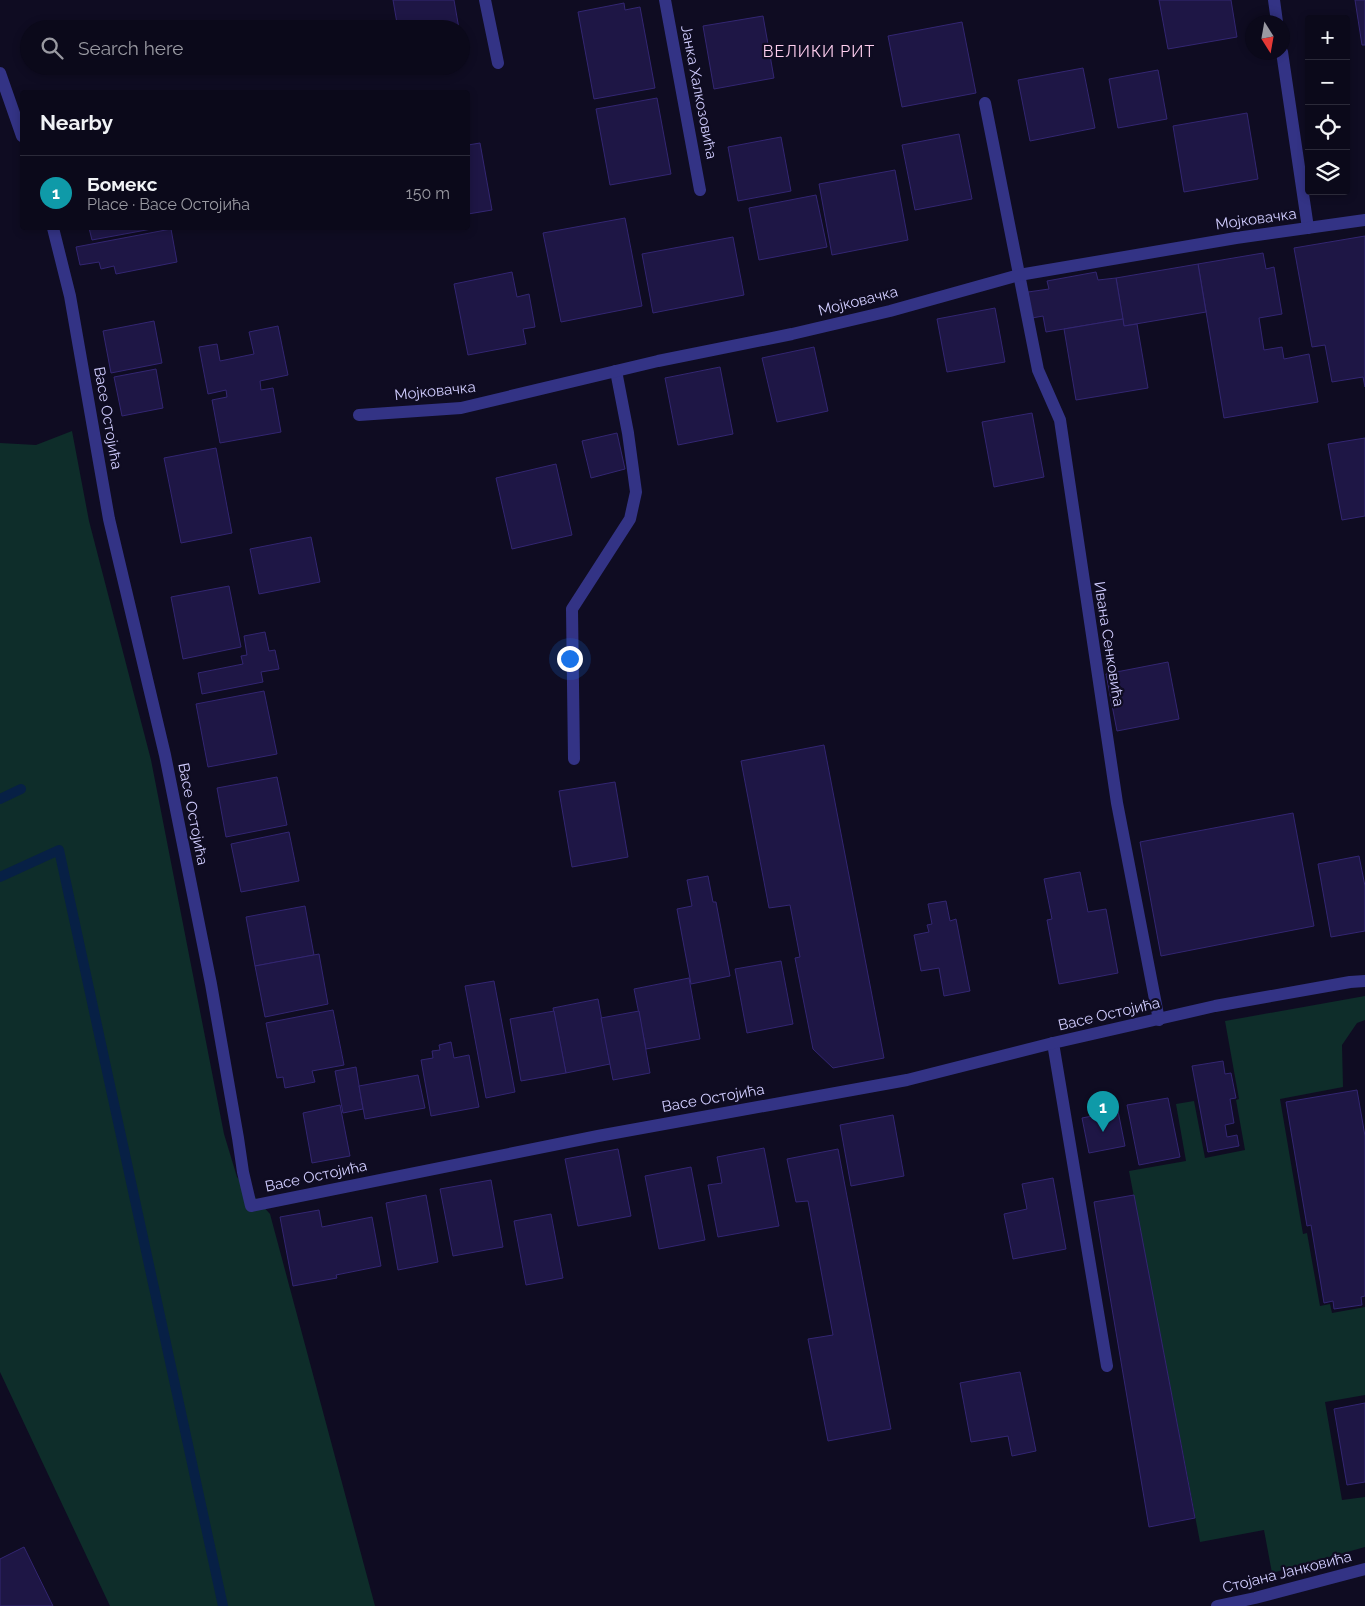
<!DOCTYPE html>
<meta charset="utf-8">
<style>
:root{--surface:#0b091a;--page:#191727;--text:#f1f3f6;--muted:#9a9aa2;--line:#2b2a39;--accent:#b45309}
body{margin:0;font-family:Raleway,sans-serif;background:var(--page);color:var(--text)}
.controls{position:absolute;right:15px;top:15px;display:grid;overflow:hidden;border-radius:5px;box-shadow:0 2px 8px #0003}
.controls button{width:45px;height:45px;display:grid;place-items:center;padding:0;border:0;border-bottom:1px solid var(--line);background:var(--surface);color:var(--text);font:25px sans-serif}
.compass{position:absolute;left:1245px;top:15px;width:45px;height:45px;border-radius:50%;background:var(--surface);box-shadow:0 2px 8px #0003;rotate:169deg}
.you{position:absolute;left:569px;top:658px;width:18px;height:18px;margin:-12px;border:4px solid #fff;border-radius:50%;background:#1a73e8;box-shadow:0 0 0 8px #1a73e833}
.badge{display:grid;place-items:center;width:32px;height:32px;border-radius:50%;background:var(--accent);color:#fff;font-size:16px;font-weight:700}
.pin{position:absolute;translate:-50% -41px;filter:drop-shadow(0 1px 2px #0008)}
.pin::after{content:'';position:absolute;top:26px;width:18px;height:15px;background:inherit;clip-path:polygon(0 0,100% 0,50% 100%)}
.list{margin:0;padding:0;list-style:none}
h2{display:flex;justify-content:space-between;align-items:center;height:65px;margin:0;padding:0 20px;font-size:21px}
h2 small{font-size:16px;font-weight:400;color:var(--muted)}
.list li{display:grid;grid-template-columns:32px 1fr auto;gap:15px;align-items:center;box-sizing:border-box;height:75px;padding:0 20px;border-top:1px solid var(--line)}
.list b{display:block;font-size:19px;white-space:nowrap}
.list p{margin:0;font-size:16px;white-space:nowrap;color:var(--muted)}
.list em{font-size:16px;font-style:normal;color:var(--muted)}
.icon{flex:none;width:28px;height:28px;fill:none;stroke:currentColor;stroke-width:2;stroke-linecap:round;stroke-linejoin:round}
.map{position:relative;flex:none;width:1365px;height:1606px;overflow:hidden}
.search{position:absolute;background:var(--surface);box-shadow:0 2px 8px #0003;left:20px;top:20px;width:450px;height:55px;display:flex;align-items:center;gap:12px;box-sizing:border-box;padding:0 18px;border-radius:28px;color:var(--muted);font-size:19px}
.panel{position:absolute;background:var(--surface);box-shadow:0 2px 8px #0003;left:20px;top:90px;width:450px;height:140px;border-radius:5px}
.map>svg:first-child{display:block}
</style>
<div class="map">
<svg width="1365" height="1606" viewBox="0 0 1365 1606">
<rect width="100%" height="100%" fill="#0f0c22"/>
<g fill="#0e2d2a">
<path d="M72,431L89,521L151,760L224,1134L237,1177L270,1214L375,1606H110L0,1372V443L36,445Z"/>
<path d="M1365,996V1020L1357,1023L1342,1045L1343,1087L1280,1099L1303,1234L1307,1233L1320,1306L1330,1304L1332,1313L1365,1307V1395L1325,1402L1342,1500L1365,1497V1547L1272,1573L1264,1530L1200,1542L1129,1171L1186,1161L1176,1104L1194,1101L1205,1158L1245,1150L1236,1100L1239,1099L1225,1021Z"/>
</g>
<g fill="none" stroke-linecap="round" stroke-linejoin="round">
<g stroke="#072045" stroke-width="10">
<path d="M0,799L21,789"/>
<path d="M0,877L59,850L223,1606"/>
</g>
</g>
<g fill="#1e1645" stroke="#332672">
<path d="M393,0H454L459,29H398Z"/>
<path d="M1159,0H1231L1237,37L1168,49Z"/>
<path d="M1355,0H1365V45H1362Z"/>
<path d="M624,3L625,10L640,7L655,88L594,99L578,12Z"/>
<path d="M763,16L774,78L714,89L703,26Z"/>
<path d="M962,22L976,93L902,107L888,36Z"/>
<path d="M1083,68L1095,128L1030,141L1018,80Z"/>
<path d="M1158,70L1167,119L1118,128L1109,79Z"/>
<path d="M657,98L671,174L610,185L596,109Z"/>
<path d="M1247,113L1258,179L1184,192L1173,126Z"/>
<path d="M959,134L972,199L915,210L902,145Z"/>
<path d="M781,137L791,191L738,201L728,147Z"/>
<path d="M480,143L492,210L468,214V145Z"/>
<path d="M895,170L908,240L832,255L819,184Z"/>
<path d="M816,195L827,247L759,260L749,208Z"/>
<path d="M625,218L642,306L561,322L543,233Z"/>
<path d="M89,228H157L92,240Z"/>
<path d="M171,229L177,262L116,274L114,266L101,269L99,262L80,265L76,247Z"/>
<path d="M1365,236V387L1363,377L1332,382L1325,345L1312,347L1294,248Z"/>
<path d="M733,237L744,295L653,313L642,254Z"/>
<path d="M1263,253L1266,269L1274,267L1282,314L1259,318L1264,350L1282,347L1284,359L1309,354L1318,402L1224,418L1198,264Z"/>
<path d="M1198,264L1206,312L1124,326L1116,278Z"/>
<path d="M512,272L517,297L529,294L535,327L523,329L526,344L468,355L454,284Z"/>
<path d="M1096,272L1098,280L1116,278L1123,319L1046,332L1043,316L1032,318L1028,292L1049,289L1047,281Z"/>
<path d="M995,308L1005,362L947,372L937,319Z"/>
<path d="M1123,319L1124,326L1137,324L1148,388L1076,400L1064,329Z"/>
<path d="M154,321L162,363L111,373L103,331Z"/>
<path d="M278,326L288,375L260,381L261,390L273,388L281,432L220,443L212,400L227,397L226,390L208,394L199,347L217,344L220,361L254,354L249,332Z"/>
<path d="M814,347L828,411L777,422L762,358Z"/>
<path d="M720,367L733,434L678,445L665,378Z"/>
<path d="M156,369L163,408L122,416L114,377Z"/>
<path d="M1032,413L1044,477L994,487L982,422Z"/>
<path d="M617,433L625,469L591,478L582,441Z"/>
<path d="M1365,438V516L1342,520L1328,444Z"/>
<path d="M216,448L232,533L181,543L164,458Z"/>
<path d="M556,464L572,535L512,549L496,478Z"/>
<path d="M311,537L320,582L259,594L250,549Z"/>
<path d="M229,586L241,647L183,659L171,597Z"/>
<path d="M265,632L269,651L275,650L279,669L261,672L263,682L202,694L198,673L243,664L241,656L247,655L244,636Z"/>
<path d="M1168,662L1179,719L1117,731L1106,674Z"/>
<path d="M264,691L277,754L208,767L196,704Z"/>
<path d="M824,745L884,1058L833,1068L813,1049L795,958L800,957L790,905L769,908L741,761Z"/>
<path d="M277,777L287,825L226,837L217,788Z"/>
<path d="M615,782L628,857L572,867L559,791Z"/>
<path d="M1293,813L1314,926L1161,956L1140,842Z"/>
<path d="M289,832L299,881L241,892L231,844Z"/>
<path d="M1359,856L1365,886V931L1331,937L1318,864Z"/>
<path d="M1080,872L1088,912L1106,909L1118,973L1059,984L1047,920L1052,919L1044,879Z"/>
<path d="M708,876L713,902H716L730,976L691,984L677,909L692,906L687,880Z"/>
<path d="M946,901L950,921L956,919L970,991L944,996L939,968L921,971L914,935L929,932L927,925L932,924L928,904Z"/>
<path d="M305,906L314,955L255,966L246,917Z"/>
<path d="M319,954L328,1004L265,1017L255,966Z"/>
<path d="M781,961L793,1024L747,1033L735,969Z"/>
<path d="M689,978L700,1039L646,1049L634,989Z"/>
<path d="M494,981L515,1092L486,1098L465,986Z"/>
<path d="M598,999L610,1064L566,1073L553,1008Z"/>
<path d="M333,1010L344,1065L312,1071L315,1082L285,1088L283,1077L277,1078L266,1023Z"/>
<path d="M554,1011L566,1073L521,1081L510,1019Z"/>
<path d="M639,1011L650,1073L613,1080L601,1018Z"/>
<path d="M451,1042L454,1058L469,1055L479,1107L431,1116L421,1060L433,1058L432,1051L440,1050L439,1045Z"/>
<path d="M1223,1061L1225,1074L1231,1073L1236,1098L1230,1099L1234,1123L1225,1125L1227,1137L1237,1135L1239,1146L1208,1152L1192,1066Z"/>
<path d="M356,1067L363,1109L343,1113L335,1071Z"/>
<path d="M418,1075L425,1108L365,1119L359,1086Z"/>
<path d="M1357,1090L1365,1136V1296L1361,1297L1362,1305L1334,1309L1333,1301L1324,1303L1311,1225L1307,1226L1286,1102Z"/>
<path d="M1168,1098L1180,1157L1139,1165L1127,1105Z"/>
<path d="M340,1105L350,1156L312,1163L303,1113Z"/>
<path d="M1118,1111L1125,1146L1089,1153L1082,1118Z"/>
<path d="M893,1115L904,1176L851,1186L840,1125Z"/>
<path d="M764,1148L779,1226L718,1237L708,1185L722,1183L717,1157Z"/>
<path d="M618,1149L631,1216L578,1226L565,1159Z"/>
<path d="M838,1149L891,1429L828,1441L808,1339L833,1335L808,1201L796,1202L787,1159Z"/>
<path d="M691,1167L705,1240L659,1249L645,1176Z"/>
<path d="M1053,1178L1066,1249L1013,1259L1004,1214L1027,1209L1022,1184Z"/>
<path d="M491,1180L503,1247L453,1256L440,1189Z"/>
<path d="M426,1195L438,1262L398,1270L386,1203Z"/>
<path d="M1134,1195L1195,1518L1149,1527L1094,1202Z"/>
<path d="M319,1210L322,1227L372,1217L381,1266L336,1275L337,1278L293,1286L280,1217Z"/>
<path d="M551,1214L563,1278L526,1285L514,1221Z"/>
<path d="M1020,1372L1036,1451L1012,1456L1008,1436L971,1442L960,1383Z"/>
<path d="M1365,1403V1482L1347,1485L1334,1409Z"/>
<path d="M24,1547L53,1606H0V1559Z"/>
</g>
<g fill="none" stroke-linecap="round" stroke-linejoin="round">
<g stroke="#333385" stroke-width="12">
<path d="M574,759L572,609L630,519L636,492L628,433L616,371"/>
<path d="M1053,1043L1107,1366"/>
</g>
<g stroke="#333385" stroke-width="12">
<path d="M485,0L498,63"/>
<path d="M665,0L700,190"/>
<path d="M1274,0L1277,22"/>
<path d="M1282,52L1308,228"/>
<path d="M0,73L22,136"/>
<path d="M985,103L1038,370L1060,420L1117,803L1159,1020"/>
<path d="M53,228L70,296L109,519L165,755L211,984L238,1138L243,1172L251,1206L598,1136L907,1080L1053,1043L1215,1006L1350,982L1365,981"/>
<path d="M359,415L461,408L658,361L792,334L890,311L1019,275L1236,238L1365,220"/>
<path d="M1217,1606L1255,1598L1365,1569"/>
</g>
</g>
<g text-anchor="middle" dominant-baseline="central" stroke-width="4.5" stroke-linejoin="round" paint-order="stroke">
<g font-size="15" fill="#d1cdff" stroke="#0f0c22">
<text transform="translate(699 92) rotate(79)">Јанка Халкозовића</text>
<text transform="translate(1256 219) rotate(-8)">Мојковачка</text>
<text transform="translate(858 301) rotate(-14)">Мојковачка</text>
<text transform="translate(435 391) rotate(-6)">Мојковачка</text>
<text transform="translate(108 418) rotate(80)">Васе Остојића</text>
<text transform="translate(1109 644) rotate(81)">Ивана Сенковића</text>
<text transform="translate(193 814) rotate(79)">Васе Остојића</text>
<text transform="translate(1109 1014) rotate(-13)">Васе Остојића</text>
<text transform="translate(713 1098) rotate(-10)">Васе Остојића</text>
<text transform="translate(316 1176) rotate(-12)">Васе Остојића</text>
<text transform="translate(1287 1572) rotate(-14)">Стојана Јанковића</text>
</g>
<g font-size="16" letter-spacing="1" fill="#ffcfef" stroke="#0f0c22">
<text x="819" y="51">ВЕЛИКИ РИТ</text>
</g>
</g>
</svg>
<div class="controls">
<button>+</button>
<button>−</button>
<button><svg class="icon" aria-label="locate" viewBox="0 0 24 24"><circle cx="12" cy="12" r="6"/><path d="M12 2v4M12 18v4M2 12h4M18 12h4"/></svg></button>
<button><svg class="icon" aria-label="layers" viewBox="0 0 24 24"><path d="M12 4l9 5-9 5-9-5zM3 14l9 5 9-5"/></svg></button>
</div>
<svg class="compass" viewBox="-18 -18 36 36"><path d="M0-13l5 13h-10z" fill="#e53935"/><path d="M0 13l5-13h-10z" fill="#9a9aa2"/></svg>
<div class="you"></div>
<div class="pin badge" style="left:1103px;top:1132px;background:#0f9aa8">1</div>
<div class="search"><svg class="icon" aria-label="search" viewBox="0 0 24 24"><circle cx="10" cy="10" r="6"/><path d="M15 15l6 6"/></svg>Search here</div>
<section class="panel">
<h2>Nearby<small></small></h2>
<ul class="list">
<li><span class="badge" style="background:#0f9aa8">1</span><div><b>Бомекс</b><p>Place · Васе Остојића</p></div><em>150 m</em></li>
</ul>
</section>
</div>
